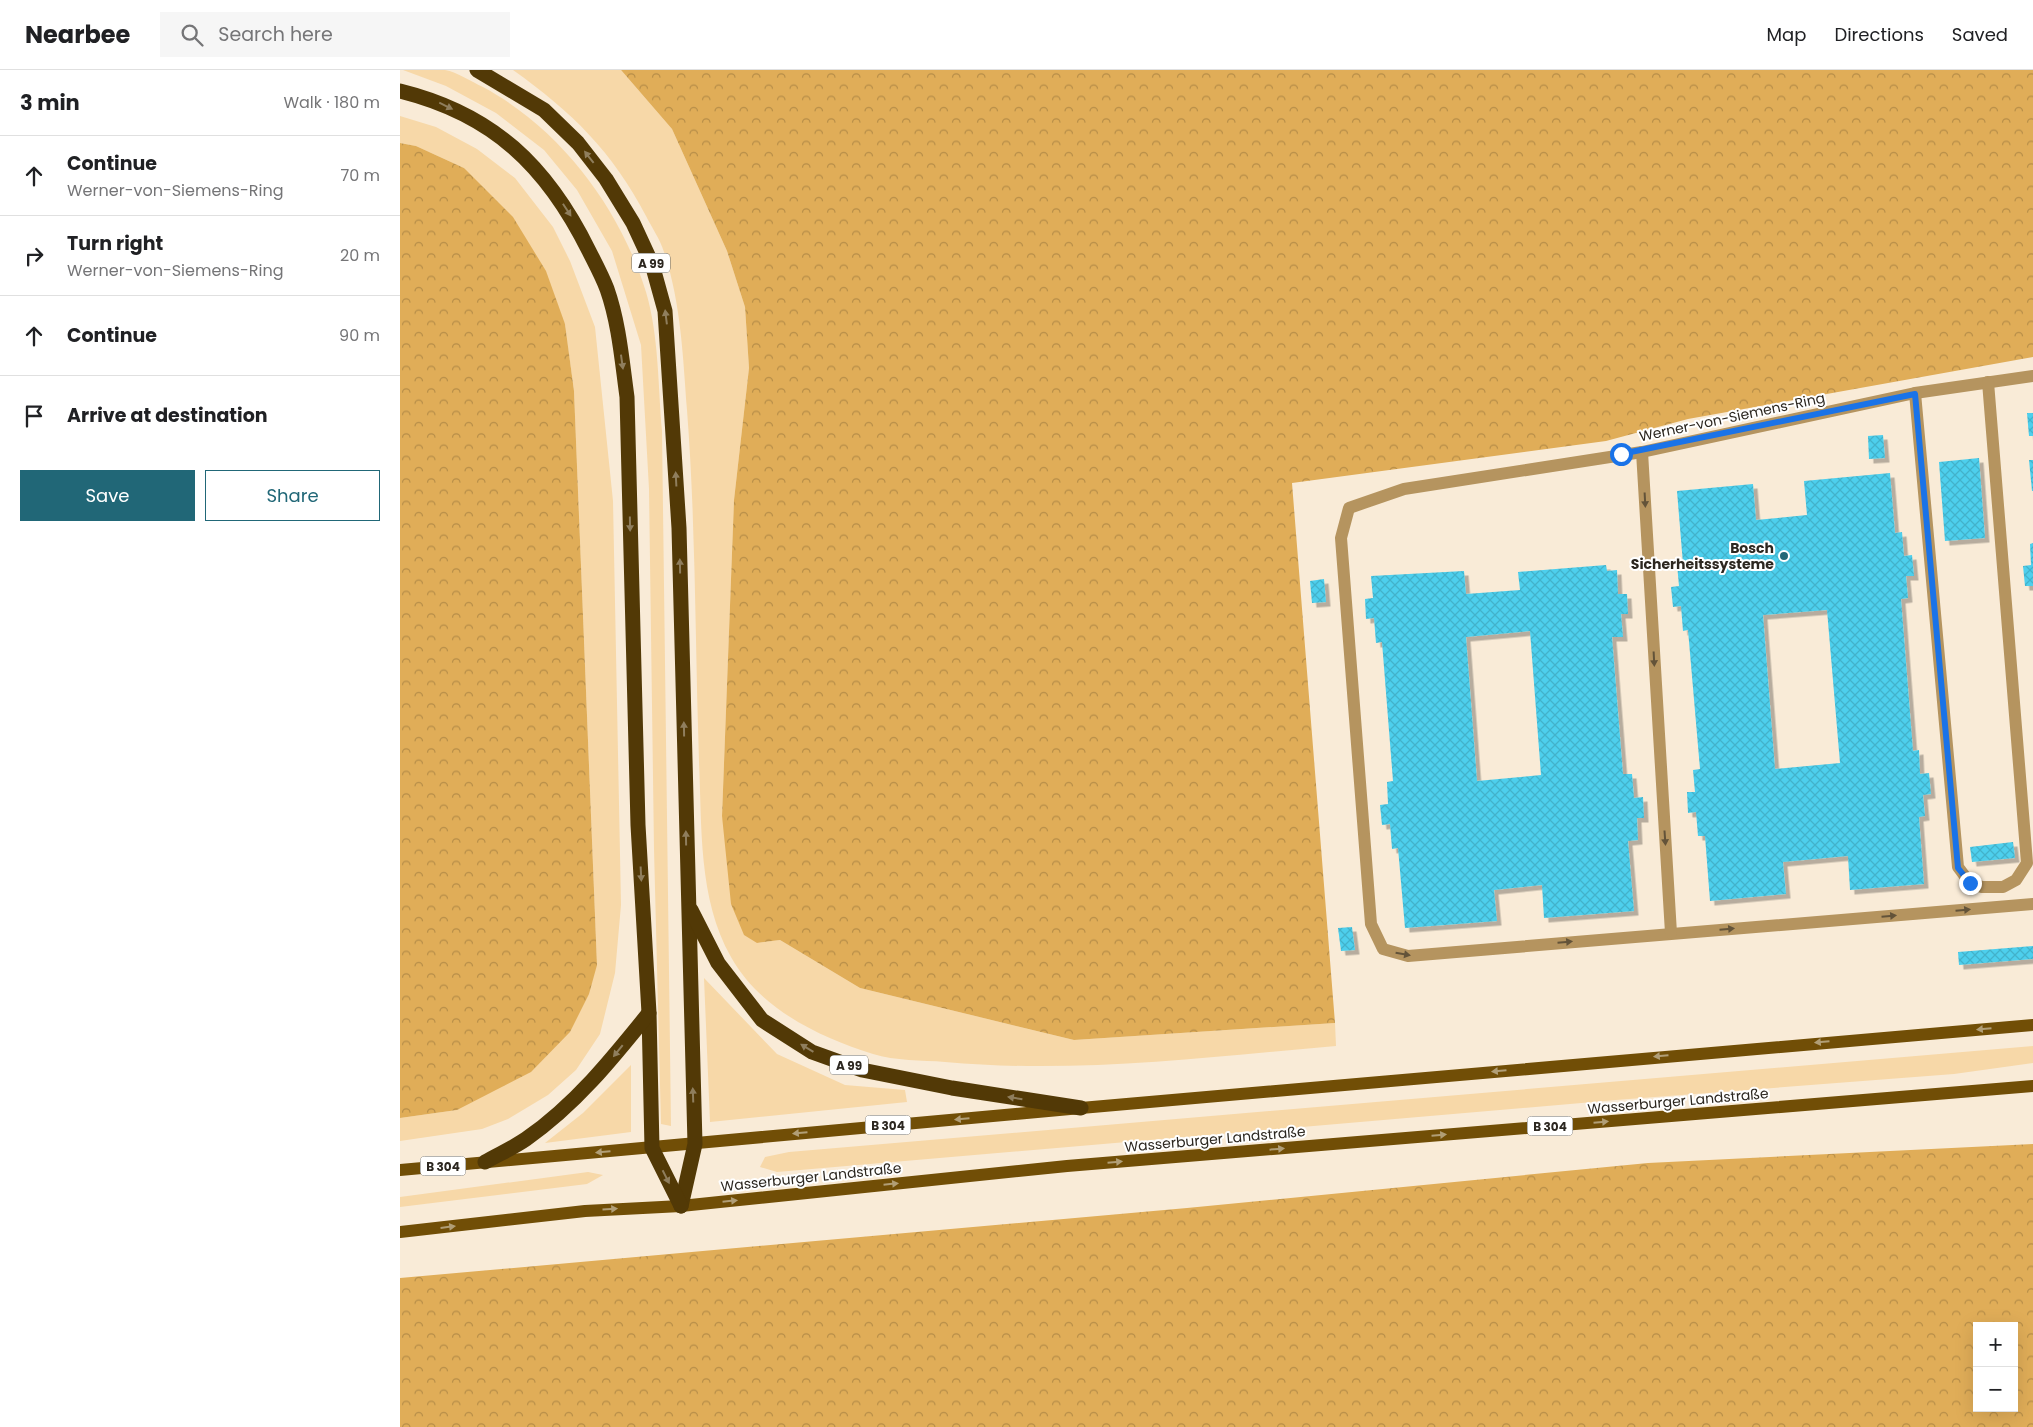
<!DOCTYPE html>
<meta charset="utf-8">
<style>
:root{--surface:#fff;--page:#f6f6f6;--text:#202124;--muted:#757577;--line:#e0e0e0;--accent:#216777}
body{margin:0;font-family:Poppins,sans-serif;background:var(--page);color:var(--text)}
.controls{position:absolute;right:15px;bottom:15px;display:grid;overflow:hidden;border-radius:0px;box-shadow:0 5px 20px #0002}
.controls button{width:45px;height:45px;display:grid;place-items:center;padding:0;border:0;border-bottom:1px solid var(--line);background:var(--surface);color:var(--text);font:25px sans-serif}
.stop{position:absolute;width:15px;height:15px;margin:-11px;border:4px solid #1a73e8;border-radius:50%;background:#fff}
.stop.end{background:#1a73e8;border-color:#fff;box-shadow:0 1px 5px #0008}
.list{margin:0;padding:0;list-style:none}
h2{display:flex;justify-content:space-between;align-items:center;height:65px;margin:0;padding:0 20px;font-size:21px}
h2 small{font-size:16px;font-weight:400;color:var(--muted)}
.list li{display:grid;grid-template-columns:32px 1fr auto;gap:15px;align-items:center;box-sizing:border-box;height:80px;padding:0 20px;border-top:1px solid var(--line)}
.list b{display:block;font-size:19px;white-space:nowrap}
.list p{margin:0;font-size:16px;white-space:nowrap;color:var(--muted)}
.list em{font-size:16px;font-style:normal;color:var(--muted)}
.actions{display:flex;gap:10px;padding:15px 20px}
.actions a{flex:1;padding:11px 0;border:1px solid var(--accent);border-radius:0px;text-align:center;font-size:18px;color:var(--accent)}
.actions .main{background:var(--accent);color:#fff}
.icon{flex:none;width:28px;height:28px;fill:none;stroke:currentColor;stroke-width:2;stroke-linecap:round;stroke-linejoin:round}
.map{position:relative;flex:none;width:1633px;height:1357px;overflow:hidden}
header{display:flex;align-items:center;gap:30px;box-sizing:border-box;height:70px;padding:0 25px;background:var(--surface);border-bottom:1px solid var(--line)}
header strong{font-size:24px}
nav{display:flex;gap:28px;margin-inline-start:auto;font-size:18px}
.search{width:350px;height:45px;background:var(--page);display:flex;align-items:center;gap:12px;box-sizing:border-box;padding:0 18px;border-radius:0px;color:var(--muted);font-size:19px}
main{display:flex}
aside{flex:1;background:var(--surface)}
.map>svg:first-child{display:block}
</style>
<header>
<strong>Nearbee</strong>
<div class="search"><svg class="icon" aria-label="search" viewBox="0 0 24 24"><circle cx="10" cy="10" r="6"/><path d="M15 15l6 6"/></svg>Search here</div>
<nav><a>Map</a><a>Directions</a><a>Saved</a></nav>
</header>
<main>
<aside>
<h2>3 min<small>Walk · 180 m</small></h2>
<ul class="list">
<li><svg class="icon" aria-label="ahead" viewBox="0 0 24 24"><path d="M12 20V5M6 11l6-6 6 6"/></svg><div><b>Continue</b><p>Werner-von-Siemens-Ring</p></div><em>70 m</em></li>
<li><svg class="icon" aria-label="right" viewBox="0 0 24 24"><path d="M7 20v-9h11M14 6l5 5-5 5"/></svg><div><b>Turn right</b><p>Werner-von-Siemens-Ring</p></div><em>20 m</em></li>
<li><svg class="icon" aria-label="ahead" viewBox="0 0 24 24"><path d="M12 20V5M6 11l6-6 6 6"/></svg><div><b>Continue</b></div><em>90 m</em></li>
<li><svg class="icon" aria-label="arrive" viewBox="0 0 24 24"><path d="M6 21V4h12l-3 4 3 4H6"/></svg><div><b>Arrive at destination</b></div></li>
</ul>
<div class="actions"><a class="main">Save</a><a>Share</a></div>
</aside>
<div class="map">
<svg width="1633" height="1357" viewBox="0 0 1633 1357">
<defs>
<pattern id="forest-crowns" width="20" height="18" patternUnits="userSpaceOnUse" patternTransform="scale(1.25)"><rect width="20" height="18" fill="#e0ad58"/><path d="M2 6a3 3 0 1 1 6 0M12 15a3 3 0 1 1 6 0" fill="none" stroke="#b68d48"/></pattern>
<pattern id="building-cross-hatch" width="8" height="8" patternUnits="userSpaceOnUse" patternTransform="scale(1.25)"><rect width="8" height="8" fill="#4dcfed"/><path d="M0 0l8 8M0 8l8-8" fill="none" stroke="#43b2cb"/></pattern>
<filter id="shadow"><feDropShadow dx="4.5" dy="4.5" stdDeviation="0" flood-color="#0004"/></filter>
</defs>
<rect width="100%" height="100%" fill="#f9ebd7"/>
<g fill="#f7d8a8">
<path d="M3,0C17,0 32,0 45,0C57,2 72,12 83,17C161,59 220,138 246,222C259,266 258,316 262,361L271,1056L261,1054L254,779L249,419L241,275L212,181L177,120L144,80L96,43L46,16Z"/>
<path d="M113,0H221L272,59L327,181L345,237L349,298L334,430L322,746L357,873L380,870L460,918L674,970L935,953L936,976C805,987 676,1004 545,992C522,990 495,991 473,984C419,967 360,939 331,887C298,829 302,756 299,692C295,575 296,457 287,340C283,287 281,233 264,182C260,169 252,158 246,146C212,81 172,42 113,0Z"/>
<path d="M0,46L36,57L77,79L115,108L153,157L170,191L195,257L213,431L221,835L215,903L200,964L176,1000L148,1025L108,1049L82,1059L0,1071V1048L57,1040L197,895L174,321L165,254L64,98L16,76L0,73Z"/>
<path d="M304,908L377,984L445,1015L505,1020L507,1032L310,1052Z"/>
<path d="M1633,976V993L1554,1004L1216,1030L377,1102L360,1097L365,1087L389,1082Z"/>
<path d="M231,995V1062L145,1073L183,1043Z"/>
<path d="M188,1102L203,1105L187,1114L0,1137V1127Z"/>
</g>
<g fill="url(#forest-crowns)" fill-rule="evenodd">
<path d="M221,0H1633V287L1288,349L1206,371L892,413L935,953L674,970L460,918L380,870L357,873L344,865L331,834L322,746L334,430L349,298L345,237L327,181L272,59Z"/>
<path d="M0,73L16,76L64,98L113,147L146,201L165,254L174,321L197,895L189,924L170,962L131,1002L57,1040L0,1048Z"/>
<path d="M1633,1074V1357H0V1208L787,1138L1248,1093ZM1577,1256H1614V1338H1577Z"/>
</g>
<g fill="url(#building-cross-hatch)" fill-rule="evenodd" filter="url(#shadow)">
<path d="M1627,343H1633V366H1629Z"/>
<path d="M1483,365L1485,388L1469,389L1468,366Z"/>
<path d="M1579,388L1585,468L1545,471L1539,392Z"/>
<path d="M1629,390H1633V421H1632Z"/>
<path d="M1490,403L1495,463L1502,462L1504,486L1512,485L1514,506H1506L1508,528L1501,529L1513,681L1519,680L1520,704L1529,703L1531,724L1523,725L1525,746L1519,747L1524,814L1450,820L1448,786L1383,792L1386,824L1310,831L1305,766H1298L1296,742L1288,743L1287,722H1295L1293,700L1300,699L1288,560L1283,561L1281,536L1273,537L1271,517L1279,516L1277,494H1283L1277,421L1353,414L1356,450L1407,445L1404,411ZM1427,540L1440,693L1375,699L1363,545Z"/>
<path d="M1633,473V516H1625L1623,496L1631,495L1630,474Z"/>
<path d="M1206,495L1207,501L1217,500L1218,524H1227L1228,544H1221L1223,567H1212L1223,704H1232L1234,728L1243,727L1244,748H1237L1238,770L1228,771L1234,841L1144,848L1142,815L1094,820L1097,851L1005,858L998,778L992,779L990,754L982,755L980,735L988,734L987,712L993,711L982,572L976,573L974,548L966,549L965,529L973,528L971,506L1064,501L1066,524L1120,520L1118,502ZM1130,561L1141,705L1077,711L1066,567Z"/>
<path d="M924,509L926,532L912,533L910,511Z"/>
<path d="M1613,772L1615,788L1572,792L1570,777Z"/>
<path d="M952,857L955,880L941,881L938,858Z"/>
<path d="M1633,876V889L1559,895L1558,882Z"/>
</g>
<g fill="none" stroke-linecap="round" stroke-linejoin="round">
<g stroke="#b5945f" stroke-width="12">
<path d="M1633,306L1515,323L1242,382L1004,419L949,438L941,468L971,854L983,879L1008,886L1633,834"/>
<path d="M1515,323L1558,797L1570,813L1582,817H1603L1616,810L1627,793L1588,312"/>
<path d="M1242,382L1271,863"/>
</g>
<g stroke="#714e06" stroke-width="12">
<path d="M0,1100L681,1038L1633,955"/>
<path d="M0,1162L185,1141L281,1136L667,1096L1633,1016"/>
</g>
<g stroke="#523906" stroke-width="15">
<path d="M77,0L144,40L178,73L206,109L233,153L252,194L265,241L279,458L295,1074L281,1136"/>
<path d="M0,21C93,44 147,96 189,181C195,193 202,206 207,219C219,253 222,291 227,327L238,755L249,943L252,1078L281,1136"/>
<path d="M291,840L318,893L362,950L412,982L462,1000L552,1018L681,1038"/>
<path d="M85,1092C99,1084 113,1078 126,1069C175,1035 212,989 249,943"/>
</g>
</g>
<defs><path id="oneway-solid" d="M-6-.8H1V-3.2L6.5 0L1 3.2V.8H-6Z" transform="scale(1.25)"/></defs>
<g fill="#8f7e5d">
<use href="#oneway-solid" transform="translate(46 36) rotate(26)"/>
<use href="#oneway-solid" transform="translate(189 87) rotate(-128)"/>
<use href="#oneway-solid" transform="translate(167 140) rotate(57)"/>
<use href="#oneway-solid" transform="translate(266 247) rotate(-97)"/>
<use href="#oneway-solid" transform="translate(222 292) rotate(82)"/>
<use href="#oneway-solid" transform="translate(276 409) rotate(-93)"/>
<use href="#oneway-solid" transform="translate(230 454) rotate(89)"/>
<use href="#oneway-solid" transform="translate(280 496) rotate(-91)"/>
<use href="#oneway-solid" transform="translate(284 659) rotate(-91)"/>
<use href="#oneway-solid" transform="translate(286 768) rotate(-91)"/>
<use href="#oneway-solid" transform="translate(241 804) rotate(87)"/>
<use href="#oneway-solid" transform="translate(407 978) rotate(-149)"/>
<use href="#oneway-solid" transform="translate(218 981) rotate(129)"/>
<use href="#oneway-solid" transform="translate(293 1025) rotate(-92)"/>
<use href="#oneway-solid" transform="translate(615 1028) rotate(-171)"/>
<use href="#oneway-solid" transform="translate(266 1107) rotate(63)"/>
</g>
<g fill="#635339">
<use href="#oneway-solid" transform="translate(1245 430) rotate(87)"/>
<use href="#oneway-solid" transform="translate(1254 589) rotate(87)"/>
<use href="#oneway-solid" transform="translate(1265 768) rotate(86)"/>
<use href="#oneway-solid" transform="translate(1563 840) rotate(-5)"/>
<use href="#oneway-solid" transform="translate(1489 846) rotate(-5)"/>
<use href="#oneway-solid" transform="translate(1327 859) rotate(-5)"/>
<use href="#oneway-solid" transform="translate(1165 872) rotate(-5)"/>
<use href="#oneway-solid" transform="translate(1003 884) rotate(10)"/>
</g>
<g fill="#b19e76">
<use href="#oneway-solid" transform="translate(1584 959) rotate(175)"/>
<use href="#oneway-solid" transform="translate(1422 972) rotate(175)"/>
<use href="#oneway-solid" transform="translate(1261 986) rotate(175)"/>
<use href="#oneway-solid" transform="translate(1099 1001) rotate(175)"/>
<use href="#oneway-solid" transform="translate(562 1049) rotate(175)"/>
<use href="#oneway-solid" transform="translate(1201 1052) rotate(-5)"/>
<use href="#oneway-solid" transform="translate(400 1063) rotate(175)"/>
<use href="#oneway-solid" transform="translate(1039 1065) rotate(-5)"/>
<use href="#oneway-solid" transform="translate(877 1079) rotate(-5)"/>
<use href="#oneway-solid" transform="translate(203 1082) rotate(175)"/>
<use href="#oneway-solid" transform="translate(715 1092) rotate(-5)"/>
<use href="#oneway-solid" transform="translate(491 1114) rotate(-6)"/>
<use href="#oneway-solid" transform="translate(330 1131) rotate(-6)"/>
<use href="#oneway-solid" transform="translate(210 1139) rotate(-3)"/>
<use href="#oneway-solid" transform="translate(48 1157) rotate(-7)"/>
</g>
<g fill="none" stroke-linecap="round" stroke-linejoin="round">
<path stroke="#1a73e8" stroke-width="6" d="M1221,384L1515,324L1558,798L1570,813"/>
</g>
<circle fill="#216777" stroke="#fff" stroke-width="2" cx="1384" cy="486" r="5"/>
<g text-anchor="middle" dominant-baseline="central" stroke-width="4" stroke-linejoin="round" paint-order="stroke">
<g fill="#fff" stroke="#6b6863" stroke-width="1">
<rect x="232" y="183.5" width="38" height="19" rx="4"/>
<rect x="430" y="985.5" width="38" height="19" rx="4"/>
<rect x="465.5" y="1045.5" width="45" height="19" rx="4"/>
<rect x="1127.5" y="1046.5" width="45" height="19" rx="4"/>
<rect x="20.5" y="1086.5" width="45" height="19" rx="4"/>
</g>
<g font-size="12" font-weight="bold" fill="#2c2720">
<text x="251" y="193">A 99</text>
<text x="449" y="995">A 99</text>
<text x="488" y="1055">B 304</text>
<text x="1150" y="1056">B 304</text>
<text x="43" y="1096">B 304</text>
</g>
<g font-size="14" fill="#2c2720" stroke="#fff">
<text transform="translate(1332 347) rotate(-12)">Werner-von-Siemens-Ring</text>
<text transform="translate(1278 1031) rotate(-5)">Wasserburger Landstraße</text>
<text transform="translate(815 1069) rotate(-5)">Wasserburger Landstraße</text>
<text transform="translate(411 1107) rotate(-6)">Wasserburger Landstraße</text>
</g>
<g font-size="14" font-weight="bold" fill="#2c2720" stroke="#fff" text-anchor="end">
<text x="1374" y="478">Bosch<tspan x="1374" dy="16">Sicherheitssysteme</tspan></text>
</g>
</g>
</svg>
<div class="controls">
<button>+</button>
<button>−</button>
</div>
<div class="stop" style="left:1221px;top:384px"></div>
<div class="stop end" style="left:1570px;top:813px"></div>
</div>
</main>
